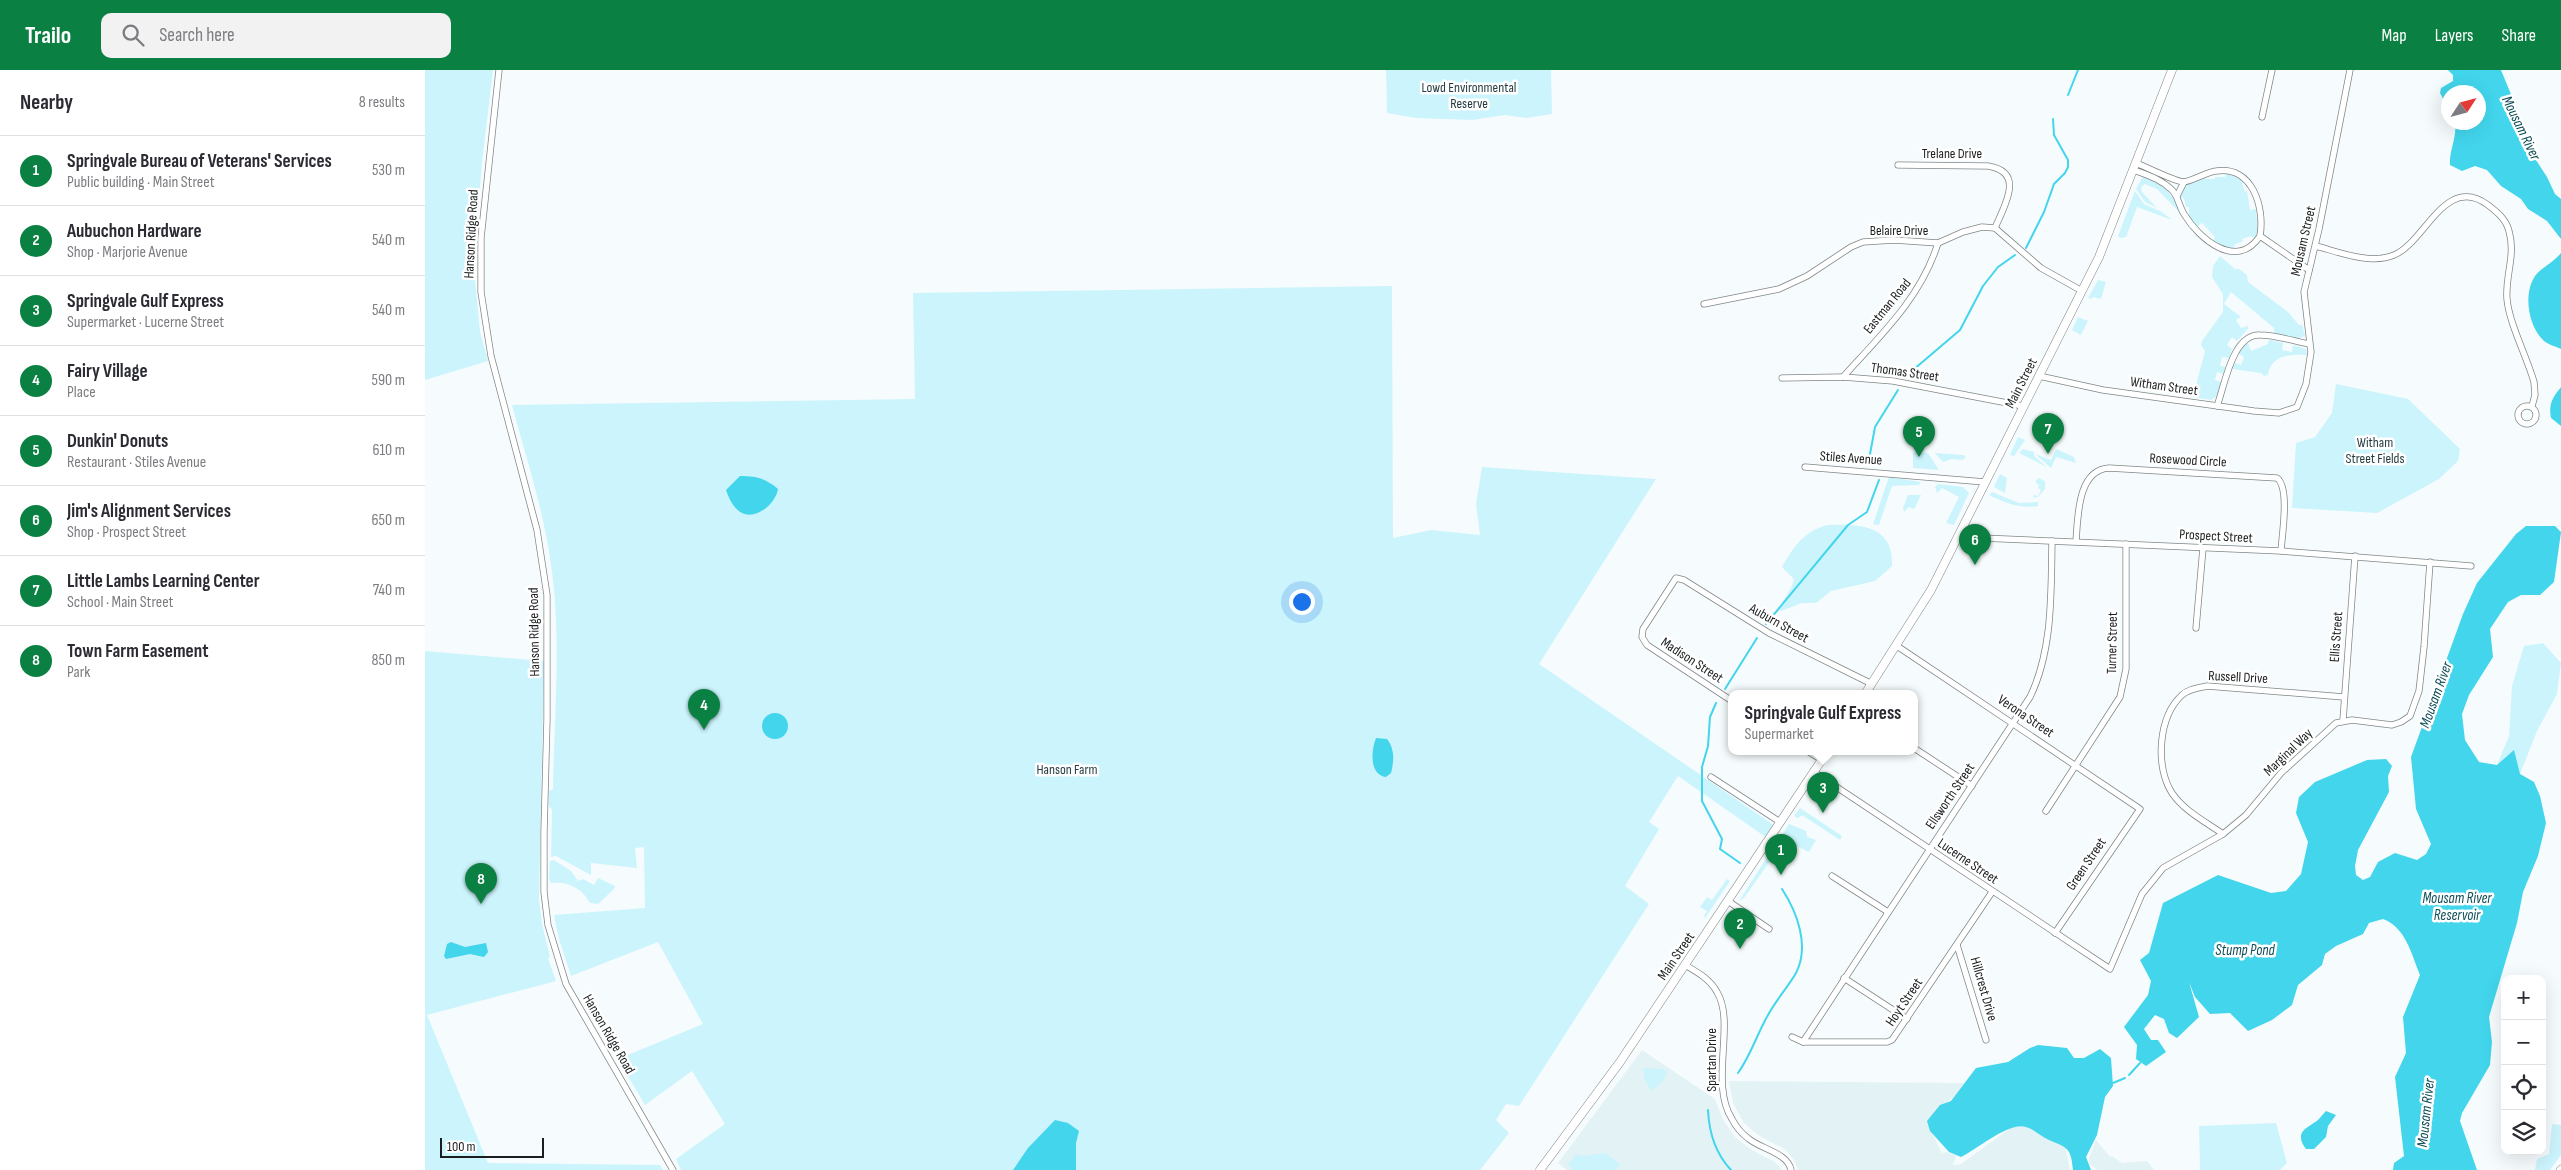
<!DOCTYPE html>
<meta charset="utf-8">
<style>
:root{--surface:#fff;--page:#f2f2f3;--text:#2b2b33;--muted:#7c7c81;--line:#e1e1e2;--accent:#0b8043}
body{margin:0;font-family:"Sofia Sans Condensed",sans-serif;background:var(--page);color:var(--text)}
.controls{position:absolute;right:15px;bottom:15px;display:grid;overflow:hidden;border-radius:10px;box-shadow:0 5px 20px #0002}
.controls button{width:45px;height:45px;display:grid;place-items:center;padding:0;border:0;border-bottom:1px solid var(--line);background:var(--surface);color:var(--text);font:25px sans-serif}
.compass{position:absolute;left:2016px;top:15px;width:45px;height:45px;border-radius:50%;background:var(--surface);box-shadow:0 5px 20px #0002;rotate:54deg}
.scale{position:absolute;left:15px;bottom:12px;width:104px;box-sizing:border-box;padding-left:5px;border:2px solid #1b1d1e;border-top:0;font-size:14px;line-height:18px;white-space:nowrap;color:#1b1d1e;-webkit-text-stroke:4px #fff;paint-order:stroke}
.you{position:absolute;left:876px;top:531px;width:18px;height:18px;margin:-12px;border:4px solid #fff;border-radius:50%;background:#1a73e8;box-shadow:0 0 0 8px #1a73e833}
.badge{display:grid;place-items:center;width:32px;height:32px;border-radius:50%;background:var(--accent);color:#fff;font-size:16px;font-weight:700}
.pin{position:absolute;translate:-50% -41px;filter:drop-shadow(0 1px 2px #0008)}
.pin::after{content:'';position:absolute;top:26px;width:18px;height:15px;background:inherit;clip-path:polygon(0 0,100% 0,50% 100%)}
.popup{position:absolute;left:1303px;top:620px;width:190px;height:65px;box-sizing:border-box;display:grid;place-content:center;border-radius:10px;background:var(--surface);filter:drop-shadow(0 1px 4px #0005);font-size:16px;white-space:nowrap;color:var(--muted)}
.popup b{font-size:19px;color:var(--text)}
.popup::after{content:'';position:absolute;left:50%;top:100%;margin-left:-10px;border:10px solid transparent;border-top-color:var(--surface)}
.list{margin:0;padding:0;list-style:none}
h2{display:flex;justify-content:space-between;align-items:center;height:65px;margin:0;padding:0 20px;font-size:21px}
h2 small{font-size:16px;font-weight:400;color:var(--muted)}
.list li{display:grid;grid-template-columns:32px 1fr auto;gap:15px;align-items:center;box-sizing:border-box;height:70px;padding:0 20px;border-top:1px solid var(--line)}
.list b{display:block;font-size:19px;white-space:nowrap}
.list p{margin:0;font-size:16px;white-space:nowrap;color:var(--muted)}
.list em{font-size:16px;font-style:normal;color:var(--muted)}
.icon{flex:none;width:28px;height:28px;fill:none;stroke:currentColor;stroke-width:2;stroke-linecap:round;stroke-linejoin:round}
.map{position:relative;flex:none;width:2136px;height:1100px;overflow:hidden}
header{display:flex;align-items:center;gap:30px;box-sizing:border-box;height:70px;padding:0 25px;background:var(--accent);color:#fff}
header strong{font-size:24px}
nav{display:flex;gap:28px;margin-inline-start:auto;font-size:18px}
.search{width:350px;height:45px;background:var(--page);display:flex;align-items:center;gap:12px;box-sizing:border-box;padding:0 18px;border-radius:10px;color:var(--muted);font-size:19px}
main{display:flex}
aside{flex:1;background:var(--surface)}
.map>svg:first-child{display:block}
</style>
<header>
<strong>Trailo</strong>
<div class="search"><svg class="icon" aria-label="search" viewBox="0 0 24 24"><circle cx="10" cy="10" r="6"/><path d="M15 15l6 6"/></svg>Search here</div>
<nav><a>Map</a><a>Layers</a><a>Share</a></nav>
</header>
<main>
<aside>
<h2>Nearby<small>8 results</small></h2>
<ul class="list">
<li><span class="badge">1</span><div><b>Springvale Bureau of Veterans' Services</b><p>Public building · Main Street</p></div><em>530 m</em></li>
<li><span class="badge">2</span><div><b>Aubuchon Hardware</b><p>Shop · Marjorie Avenue</p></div><em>540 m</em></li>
<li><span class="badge">3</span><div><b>Springvale Gulf Express</b><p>Supermarket · Lucerne Street</p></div><em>540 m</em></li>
<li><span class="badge">4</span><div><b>Fairy Village</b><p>Place</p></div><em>590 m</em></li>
<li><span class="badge">5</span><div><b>Dunkin' Donuts</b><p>Restaurant · Stiles Avenue</p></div><em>610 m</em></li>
<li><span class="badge">6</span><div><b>Jim's Alignment Services</b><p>Shop · Prospect Street</p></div><em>650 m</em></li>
<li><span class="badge">7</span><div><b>Little Lambs Learning Center</b><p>School · Main Street</p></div><em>740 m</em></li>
<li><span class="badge">8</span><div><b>Town Farm Easement</b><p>Park</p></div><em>850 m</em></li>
</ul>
</aside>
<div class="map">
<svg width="2136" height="1100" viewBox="0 0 2136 1100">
<rect width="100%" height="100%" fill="#f6fcfd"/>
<g fill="#e3f2f4">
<path d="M1217,980L1290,1029L1298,1050L1311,1068L1327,1080L1350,1092L1357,1100H1142L1133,1093Z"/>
<path d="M1304,1011L1539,1013L1528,1028L1515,1036L1507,1063L1517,1083L1522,1082L1531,1086L1528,1095L1536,1094L1591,1054L1599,1055L1637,1075L1641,1079L1645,1100H1373L1369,1090L1361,1080L1333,1065L1319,1053L1308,1033Z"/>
<path d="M1671,1070L1685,1087L1687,1086L1697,1093L1722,1091L1729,1100H1672L1664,1093V1088Z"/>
</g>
<g fill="#ccf4fc">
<path d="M0,0H68L57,92L51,165L50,210L55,262L63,291L0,310Z"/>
<path d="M961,0H1126L1127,44L1101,48L1080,45L1047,50L991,48L962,43Z"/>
<path d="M1801,103L1821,111L1817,113L1820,122L1822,121L1825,140L1831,139L1833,160L1830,168L1826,166L1817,169L1818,171L1809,175L1810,179L1803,181L1788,171L1790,167L1777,153L1771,157L1764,148V137H1761L1759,128H1754L1762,113L1780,107V109H1790V107H1800Z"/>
<path d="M1718,106C1739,111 1748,126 1756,144L1732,119L1720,114L1716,117L1717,122L1732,138L1720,132L1711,119Z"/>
<path d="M1710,121L1719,134L1737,142L1747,150L1712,137L1701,167L1695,168L1693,166Z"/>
<path d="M1795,186L1810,199H1814L1822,205L1823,212L1863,242L1874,255H1877L1880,266L1871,269L1849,264V258L1806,222L1799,234L1816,247L1811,250L1816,258L1823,256V259L1812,271L1807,267L1802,275L1807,279L1804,288L1797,287L1795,296L1801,297L1799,304L1792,302L1790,310L1796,312L1792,326L1786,330L1768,327L1780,281L1776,275L1777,271L1798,242V224L1787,207L1788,196Z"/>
<path d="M1673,210L1681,212L1676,229L1668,227L1666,229L1663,228Z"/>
<path d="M967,216L968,468L1006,460L1055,465L1051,434L1057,397L1231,409L1114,594L1350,756L1342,768L1253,706L1224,752L1234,759L1200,816L1224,834L1094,1036L1081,1034L1071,1050L1084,1063L1055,1100H256L251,1089L300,1054L267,1001L220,1035L193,989L278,954L233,872L146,906L134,869L129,845L220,838L219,777L210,778L212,798L166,793V805L131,786L126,787L127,740L124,736V721L128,719C129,645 137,569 126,495C119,441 101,388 87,335L490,329L488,223Z"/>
<path d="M1653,247L1663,251L1656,265L1647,260Z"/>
<path d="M1846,270L1858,273L1857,280L1867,282L1868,275L1881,279L1882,285C1865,284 1846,285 1843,305L1839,306L1836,303L1807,299L1810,293L1816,295L1819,287L1813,283L1821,274L1823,273L1826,281L1843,274V271Z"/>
<path d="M1911,314L1983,329L2035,379L2033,391L2014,409L1952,443L1867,438L1871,373L1890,367L1907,343Z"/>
<path d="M1593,367L1600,370L1589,386L1585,385Z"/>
<path d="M1598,379L1609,382V386L1622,397L1594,383Z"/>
<path d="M1631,379L1649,387L1651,393L1631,387L1626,398L1610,384L1626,390Z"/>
<path d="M1491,382L1503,383L1514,400L1488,398V383Z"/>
<path d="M1510,383L1538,385L1541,387L1538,390L1527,389L1518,392Z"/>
<path d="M1575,404L1582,408L1580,423L1569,417Z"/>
<path d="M1464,407L1496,412L1494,415L1467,416L1454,455L1448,454Z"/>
<path d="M1613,408L1620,411V419L1613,427L1608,428L1609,425L1613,426L1616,420L1613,418L1614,415L1610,412Z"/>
<path d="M1513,414L1538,417L1544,423L1529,455L1521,453L1534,427L1517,418L1512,423L1510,417Z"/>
<path d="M1567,422L1594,433L1613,432V436C1595,439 1580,433 1564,425Z"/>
<path d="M1483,425H1496L1489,439L1484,437L1479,442L1478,438Z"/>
<path d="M1403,455C1435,454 1469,455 1467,496L1450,511L1406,521L1391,533H1377L1356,541L1353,539L1366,518L1369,509L1357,497C1368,477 1380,460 1403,455Z"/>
<path d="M2118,573L2136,593L2132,624L2112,661L2095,704L2072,695L2084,666L2087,616L2099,576Z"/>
<path d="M0,581L119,591L114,830L117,854L125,887L123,888L131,911L2,945L63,1093L235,1095L238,1100H0Z"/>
<path d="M1375,738L1417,766L1415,770L1377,745L1373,748L1369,746Z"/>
<path d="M1364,754L1381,761L1382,767L1391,770L1384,782L1357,769L1356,767Z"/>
<path d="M1348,778H1354L1319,828L1314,831Z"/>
<path d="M129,790L146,801L153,811L158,809L169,815L173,808L190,816V818L173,834L165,833C157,818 143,811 126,813L124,809L125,791Z"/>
<path d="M1302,809L1305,811L1280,848L1279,846L1282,841L1275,837L1282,827L1287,830Z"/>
<path d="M1218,998L1239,999L1242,1002C1240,1010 1234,1016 1226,1020L1220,1010Z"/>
<path d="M1851,1053L1862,1093L1855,1100H1775L1774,1056Z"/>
<path d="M2127,1054L2136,1055V1085L2125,1100H2110L2112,1089L2124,1084Z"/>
<path d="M1180,1083L1196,1095L1189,1100H1148L1143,1095L1151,1084L1158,1086Z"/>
</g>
<g fill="#42d5ec">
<path d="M2023,0H2076L2106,73L2109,87L2122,107L2130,124L2136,129V169L2122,151L2103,139L2096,129L2076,116L2062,100L2050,96L2037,101L2025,95C2024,80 2032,68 2030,53L2054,52V22H2024L2023,38L2015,23L2016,18L2028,11V5Z"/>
<path d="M2136,183V279C2130,276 2124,275 2119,271C2103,256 2098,224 2110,206C2117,197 2129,192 2136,183Z"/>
<path d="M2136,317V356L2126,348C2123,334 2128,327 2136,317Z"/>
<path d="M315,406C331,406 340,408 353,419C351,433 332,450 317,443C309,439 304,429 301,420Z"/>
<path d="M2101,456H2130L2136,462L2129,512L2115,525H2096L2083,532L2065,559L2068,587L2044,625L2037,644L2040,670L2054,692L2072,695L2089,680L2095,704L2109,712L2115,726L2121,753L2113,786L2098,822L2092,853L2064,947L2067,972L2065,995L2037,1043L2035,1051L2052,1100H1968L1969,1093L1979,1086L1970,1007L1981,983L1978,947L1995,905C1986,883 1981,858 1958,849L1944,853L1938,864L1911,876L1900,884L1897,895L1873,915L1867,935L1847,950L1823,961L1805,943L1785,944L1770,927L1764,912L1774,947L1752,968L1744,963L1739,949L1730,945L1719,959L1726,970H1733L1741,982L1721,996L1711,989L1712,975L1699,957L1723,925L1726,911L1715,890L1724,883L1738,833L1793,805L1846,823L1861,821L1876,804L1883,772L1871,743L1874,727L1890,712L1942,690L1961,689L1967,696L1963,706L1964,722L1933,780L1930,796L1931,805L1938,810L1945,807L1953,792L1970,783L1992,790L2001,784L2006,774L1991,739L1986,687L2038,544L2052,513L2091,464Z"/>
<circle cx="350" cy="656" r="13"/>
<path d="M951,668L962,669C970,679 969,692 966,703L961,707C944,705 946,680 951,668Z"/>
<path d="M26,872L40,877L61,873L63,882L59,887L45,884L21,889L19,886L22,874Z"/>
<path d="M1613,975L1642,978L1649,988H1659L1675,979L1686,988L1688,1016L1680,1027L1672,1065L1661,1087L1666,1100H1648C1646,1078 1643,1078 1624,1070C1616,1067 1609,1059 1601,1057C1585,1051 1552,1079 1536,1087L1524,1082L1515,1072L1505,1061L1502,1051L1515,1035L1526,1031L1551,998L1583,992L1605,978Z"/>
<path d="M1901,1041L1911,1045L1903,1056L1901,1067L1889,1079H1881C1868,1061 1883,1058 1893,1050C1896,1047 1898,1044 1901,1041Z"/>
<path d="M630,1050L643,1053L654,1061L651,1073V1100H588L603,1078Z"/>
</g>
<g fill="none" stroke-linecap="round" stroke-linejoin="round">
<g stroke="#42d5ec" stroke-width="2">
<path d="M1643,25L1653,0"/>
<path d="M1601,178L1619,142L1629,114L1640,103L1643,97V90L1629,65L1628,49"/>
<path d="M1481,306L1535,260L1558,216L1573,197L1590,185"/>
<path d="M1443,395L1450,357L1473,320"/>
<path d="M1341,554L1423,455L1442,442L1454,410"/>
<path d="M1300,619L1332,568"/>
<path d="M1291,633L1285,647L1283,676L1277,697V731L1297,769L1295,779L1315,793"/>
<path d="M1313,1003C1326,985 1332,964 1343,945C1351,930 1363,917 1371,903C1385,876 1372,842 1357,819"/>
<path d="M1704,1005L1715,993"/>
<path d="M1688,1013L1700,1008"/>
<path d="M1283,1040C1284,1063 1290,1083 1306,1100"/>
</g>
<g stroke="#818687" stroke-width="7">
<g id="minor">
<path d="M74,0L56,168V222L66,286L112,460L122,525V649L119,763V822L123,855L141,914L248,1100"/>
<path d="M1837,47L1847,0"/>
<path d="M1473,95L1563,96C1601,102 1579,136 1570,158"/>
<path d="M1709,100C1722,105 1736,109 1747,120C1753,126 1754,136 1759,144C1774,169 1812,201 1835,166C1840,137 1827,95 1791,101C1782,102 1765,112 1758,112C1749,111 1721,97 1711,93"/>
<path d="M1752,126L1759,112"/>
<path d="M1835,166L1884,200"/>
<path d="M1891,176C1914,182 1945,195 1969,185C2000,173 2020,103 2063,135C2072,142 2081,149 2084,161C2091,185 2080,206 2082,229C2084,253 2102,287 2109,312L2110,325L2107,336"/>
<path d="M1279,234L1354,219L1382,206L1426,177L1438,172L1469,170L1513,173L1538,162L1557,157L1570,158L1616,198L1657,221"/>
<path d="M1614,306L1678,320L1829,341L1854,343L1872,337L1881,314L1886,282L1879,222L1894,159L1925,0"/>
<path d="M1418,307C1455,266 1496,228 1513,173"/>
<path d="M1357,308L1418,307L1468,311L1598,336"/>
<circle cx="2102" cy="345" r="9"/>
<path d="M1792,336C1800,315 1807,264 1835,265C1851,265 1868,271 1884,274"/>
<path d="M1380,397L1560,412"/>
<path d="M1533,467L1856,481L2046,496"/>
<path d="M1651,471C1653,448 1652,400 1684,398L1852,408C1865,418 1857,465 1856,481"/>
<path d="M1771,558L1778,478"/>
<path d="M1472,576L1715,739L1630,863"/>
<path d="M1307,631L1222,575L1217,567L1218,559L1251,508L1259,510L1344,563L1447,614"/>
<path d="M1918,650L1930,486"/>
<path d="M1489,678L1547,716"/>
<path d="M1384,682L1397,690"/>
<path d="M1389,702L1685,899L1717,824L1738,798L1798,764L1821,745L1856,703L1911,653L1927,650L1967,655L1976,652L1985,646L1994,621L1999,577L2005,492"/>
<path d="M1286,707L1355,752"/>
<path d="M1621,741L1695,627L1701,599V474"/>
<path d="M1798,764C1781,752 1759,741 1747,723C1730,697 1733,647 1757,625C1763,619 1773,618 1782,616L1919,627"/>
<path d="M1407,806L1463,842"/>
<path d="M1303,831L1344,859"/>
<path d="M1532,875L1561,970"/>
<path d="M1260,895C1272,902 1285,909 1292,922C1311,953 1284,1013 1307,1049C1311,1057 1317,1064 1324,1069C1336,1079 1363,1083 1366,1100"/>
<path d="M1419,908L1482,949"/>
<path d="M1367,967L1378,972H1462L1467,970L1567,822"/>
<path d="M1378,972L1605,627C1628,580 1626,522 1627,471"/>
</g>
</g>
<g stroke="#818687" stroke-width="8">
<path id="tertiary" d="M2135,1100L2136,1099"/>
</g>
<g stroke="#818687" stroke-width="9">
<g id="secondary">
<path d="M1440,624L1506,520L1674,187L1747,0"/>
<path d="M1115,1100L1195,992L1402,682"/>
</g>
</g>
<use href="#minor" stroke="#fff" stroke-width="5.5"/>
<use href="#tertiary" stroke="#fff" stroke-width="7"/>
<use href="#secondary" stroke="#fff" stroke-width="8"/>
</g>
<g text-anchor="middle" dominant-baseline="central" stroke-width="5" stroke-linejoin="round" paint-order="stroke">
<g font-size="14" fill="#253d42" stroke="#fff">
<text x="1044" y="17">Lowd Environmental<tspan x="1044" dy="16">Reserve</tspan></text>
<text x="1950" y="372">Witham<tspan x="1950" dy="16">Street Fields</tspan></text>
<text x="642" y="699">Hanson Farm</text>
</g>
<g font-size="14" fill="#1b1d1e" stroke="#fff">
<text x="1527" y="83">Trelane Drive</text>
<text x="1474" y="160">Belaire Drive</text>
<text transform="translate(46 164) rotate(-87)">Hanson Ridge Road</text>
<text transform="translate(1878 171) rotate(-77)">Mousam Street</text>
<text transform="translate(1462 236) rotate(-51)">Eastman Road</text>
<text transform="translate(1480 302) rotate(8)">Thomas Street</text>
<text transform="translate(1596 313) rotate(-63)">Main Street</text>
<text transform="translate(1739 316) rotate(8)">Witham Street</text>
<text transform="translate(1426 388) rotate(4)">Stiles Avenue</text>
<text transform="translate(1763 390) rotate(3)">Rosewood Circle</text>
<text transform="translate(1791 466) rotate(3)">Prospect Street</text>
<text transform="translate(1354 553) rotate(29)">Auburn Street</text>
<text transform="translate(109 562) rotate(-91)">Hanson Ridge Road</text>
<text transform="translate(1911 567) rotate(-86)">Ellis Street</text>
<text transform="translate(1687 573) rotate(-89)">Turner Street</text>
<text transform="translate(1267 590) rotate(33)">Madison Street</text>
<text transform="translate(1813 607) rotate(3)">Russell Drive</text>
<text transform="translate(1601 646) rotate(34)">Verona Street</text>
<text transform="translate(1863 682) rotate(-44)">Marginal Way</text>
<text transform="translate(1525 726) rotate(-56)">Ellsworth Street</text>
<text transform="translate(1543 791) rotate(34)">Lucerne Street</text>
<text transform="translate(1661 794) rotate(-56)">Green Street</text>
<text transform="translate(1251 886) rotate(-56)">Main Street</text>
<text transform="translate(1559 919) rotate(74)">Hillcrest Drive</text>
<text transform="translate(1479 932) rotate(-56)">Hoyt Street</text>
<text transform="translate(184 964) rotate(60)">Hanson Ridge Road</text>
<text transform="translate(1286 990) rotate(-90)">Spartan Drive</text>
</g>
<g font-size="15" font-style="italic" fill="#0c4c56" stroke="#fff">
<text transform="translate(2096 58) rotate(64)">Mousam River</text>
<text transform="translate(2011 625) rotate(-70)">Mousam River</text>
<text x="2032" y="828">Mousam River<tspan x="2032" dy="17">Reservoir</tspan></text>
<text x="1820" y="880">Stump Pond</text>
<text transform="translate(2001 1043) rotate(-84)">Mousam River</text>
</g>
</g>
</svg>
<div class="controls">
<button>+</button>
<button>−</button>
<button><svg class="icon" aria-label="locate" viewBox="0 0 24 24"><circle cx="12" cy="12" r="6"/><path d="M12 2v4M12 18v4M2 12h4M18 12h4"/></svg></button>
<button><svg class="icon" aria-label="layers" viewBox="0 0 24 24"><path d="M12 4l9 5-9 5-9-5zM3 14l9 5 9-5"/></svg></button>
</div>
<svg class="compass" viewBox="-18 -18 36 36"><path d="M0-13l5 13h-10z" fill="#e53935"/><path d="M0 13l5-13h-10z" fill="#7c7c81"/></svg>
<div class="scale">100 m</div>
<div class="you"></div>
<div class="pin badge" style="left:1356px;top:805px">1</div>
<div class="pin badge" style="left:1315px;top:879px">2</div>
<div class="pin badge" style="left:1398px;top:743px">3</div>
<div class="popup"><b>Springvale Gulf Express</b>Supermarket</div>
<div class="pin badge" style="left:279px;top:660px">4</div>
<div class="pin badge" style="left:1494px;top:387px">5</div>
<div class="pin badge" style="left:1550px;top:495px">6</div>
<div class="pin badge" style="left:1623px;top:384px">7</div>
<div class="pin badge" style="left:56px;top:834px">8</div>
</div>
</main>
